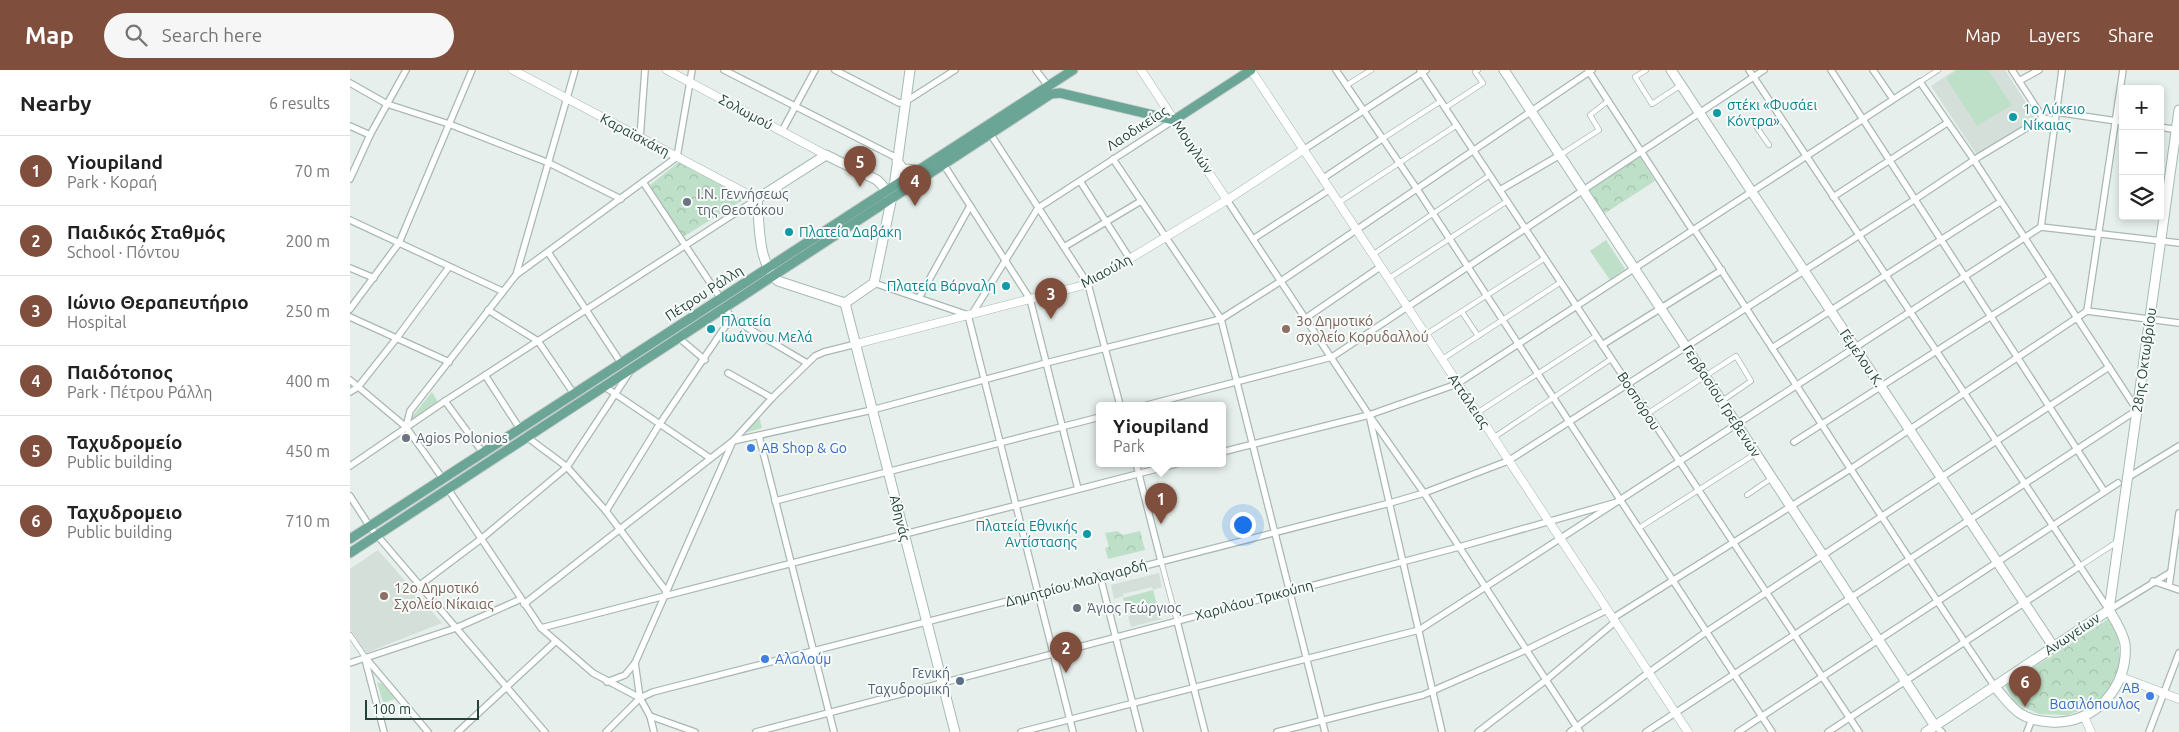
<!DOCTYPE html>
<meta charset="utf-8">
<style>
:root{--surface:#fff;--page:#f6f6f6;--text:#222;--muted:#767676;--line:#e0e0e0;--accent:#804e3d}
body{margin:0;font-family:Ubuntu,sans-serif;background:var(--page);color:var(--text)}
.controls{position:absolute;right:15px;top:15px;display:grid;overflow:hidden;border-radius:5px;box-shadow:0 2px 8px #0003}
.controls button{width:45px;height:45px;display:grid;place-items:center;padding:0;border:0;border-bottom:1px solid var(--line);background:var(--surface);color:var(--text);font:25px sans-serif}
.scale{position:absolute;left:15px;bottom:12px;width:114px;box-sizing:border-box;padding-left:5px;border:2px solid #24423a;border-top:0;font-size:14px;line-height:18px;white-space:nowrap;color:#24423a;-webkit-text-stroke:4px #f7fbf9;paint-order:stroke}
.you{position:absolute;left:892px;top:454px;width:18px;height:18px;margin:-12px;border:4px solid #fff;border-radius:50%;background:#1a73e8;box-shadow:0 0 0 8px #1a73e833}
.badge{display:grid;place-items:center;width:32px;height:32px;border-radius:50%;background:var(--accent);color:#fff;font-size:16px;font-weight:700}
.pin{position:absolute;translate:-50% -41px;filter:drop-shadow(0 1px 2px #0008)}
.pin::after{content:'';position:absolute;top:26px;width:18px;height:15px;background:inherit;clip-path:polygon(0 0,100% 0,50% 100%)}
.popup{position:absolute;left:746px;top:332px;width:130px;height:65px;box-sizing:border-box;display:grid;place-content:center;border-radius:5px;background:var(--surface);filter:drop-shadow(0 1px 4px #0005);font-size:16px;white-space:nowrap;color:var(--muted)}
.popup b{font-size:19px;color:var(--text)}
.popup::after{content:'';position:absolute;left:50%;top:100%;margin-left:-10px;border:10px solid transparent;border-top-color:var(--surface)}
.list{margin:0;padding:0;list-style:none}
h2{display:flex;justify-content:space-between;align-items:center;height:65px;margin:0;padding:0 20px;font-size:21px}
h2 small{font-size:16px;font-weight:400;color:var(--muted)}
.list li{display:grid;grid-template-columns:32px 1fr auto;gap:15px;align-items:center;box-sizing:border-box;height:70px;padding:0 20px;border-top:1px solid var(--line)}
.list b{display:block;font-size:19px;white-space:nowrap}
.list p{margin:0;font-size:16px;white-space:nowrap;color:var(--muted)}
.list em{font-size:16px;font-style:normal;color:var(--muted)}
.icon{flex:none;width:28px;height:28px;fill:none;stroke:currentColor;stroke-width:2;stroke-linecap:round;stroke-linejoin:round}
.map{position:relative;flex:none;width:1829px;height:662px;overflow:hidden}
header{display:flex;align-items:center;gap:30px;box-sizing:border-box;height:70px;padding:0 25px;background:var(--accent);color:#fff}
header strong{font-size:24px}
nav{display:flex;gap:28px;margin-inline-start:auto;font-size:18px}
.search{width:350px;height:45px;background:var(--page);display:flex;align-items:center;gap:12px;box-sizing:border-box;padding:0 18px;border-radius:28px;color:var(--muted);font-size:19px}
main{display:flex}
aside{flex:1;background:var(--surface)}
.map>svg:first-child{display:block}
</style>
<header>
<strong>Map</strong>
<div class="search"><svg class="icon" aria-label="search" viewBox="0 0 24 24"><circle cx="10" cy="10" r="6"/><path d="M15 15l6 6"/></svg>Search here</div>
<nav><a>Map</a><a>Layers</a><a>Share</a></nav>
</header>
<main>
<aside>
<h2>Nearby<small>6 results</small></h2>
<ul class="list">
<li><span class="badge">1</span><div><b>Yioupiland</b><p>Park · Κοραή</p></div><em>70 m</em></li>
<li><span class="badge">2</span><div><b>Παιδικός Σταθμός</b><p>School · Πόντου</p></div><em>200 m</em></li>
<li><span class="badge">3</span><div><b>Ιώνιο Θεραπευτήριο</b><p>Hospital</p></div><em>250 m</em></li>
<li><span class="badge">4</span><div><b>Παιδότοπος</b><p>Park · Πέτρου Ράλλη</p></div><em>400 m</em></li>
<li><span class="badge">5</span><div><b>Ταχυδρομείο</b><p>Public building</p></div><em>450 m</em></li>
<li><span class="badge">6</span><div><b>Ταχυδρομειο</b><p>Public building</p></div><em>710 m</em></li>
</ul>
</aside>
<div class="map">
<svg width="1829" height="662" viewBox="0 0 1829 662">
<defs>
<pattern id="forest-crowns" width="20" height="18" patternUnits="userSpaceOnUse" patternTransform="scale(1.25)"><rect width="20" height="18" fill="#bfe0c8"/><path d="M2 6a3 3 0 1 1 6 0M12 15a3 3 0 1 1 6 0" fill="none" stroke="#a4c1ad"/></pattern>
</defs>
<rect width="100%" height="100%" fill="#e6efeb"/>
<g fill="#d4dfda">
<path d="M1605,0H1655L1687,50L1628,87L1581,16Z"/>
<path d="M28,480L92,553L16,583L0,559V499Z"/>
<path d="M809,503L812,517L803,520L802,517L773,524L774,526L764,529L761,515Z"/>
<path d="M808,538L812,549L781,557L778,546Z"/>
</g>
<g fill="#bfe0c8">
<path d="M1608,0H1638L1662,35L1627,56L1596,8Z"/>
<path d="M1256,170L1275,199L1260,210L1240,181Z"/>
<path d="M803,520L807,535L777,543L773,528Z"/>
<path d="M27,612L32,614L45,629L33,633Z"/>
</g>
<g fill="url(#forest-crowns)">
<path d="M1289,86L1305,111L1252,145L1237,120Z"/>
<path d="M329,92L396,128L333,167L300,115Z"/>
<path d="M82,322L88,332L62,349L61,348Z"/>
<path d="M409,346L412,358L394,363Z"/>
<path d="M767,461L773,465L790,461L795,480L758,489L755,478L759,477L755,463Z"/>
<path d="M1758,549L1768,566L1770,593L1761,617L1741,637L1717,645L1689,644L1665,633L1655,616Z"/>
</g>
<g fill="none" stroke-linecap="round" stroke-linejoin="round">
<g stroke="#a8b8b2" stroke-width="6">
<g id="pedestrian">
<path d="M1296,0L1285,7L1302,34L1331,15"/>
<path d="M1570,12L1588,0"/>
<path d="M997,15L1021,0"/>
<path d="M1095,38L1133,13L1125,2L1128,0"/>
<path d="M1403,52L1419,75"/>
<path d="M1032,69L1091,31"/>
<path d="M1210,85L1249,60L1240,45L1258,31"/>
<path d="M988,133L1107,55"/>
<path d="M1022,185L1140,105"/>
<path d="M1038,209L1157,131"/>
<path d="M1112,242L1128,266"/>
<path d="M1075,265L1195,188"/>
<path d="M1091,290L1211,212"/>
<path d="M1127,343L1246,266"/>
<path d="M1297,344L1386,286L1401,311L1372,331"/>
<path d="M1143,368L1261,289"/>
<path d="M1397,425L1422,408"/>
<path d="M1289,458L1405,384"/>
<path d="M811,491L827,551"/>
<path d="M1730,496L1767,472"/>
<path d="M0,565L15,587"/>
</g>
</g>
<g stroke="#a8b8b2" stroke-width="8">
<g id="minor">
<path d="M374,0L547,88"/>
<path d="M485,0L549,33L555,32L605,0"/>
<path d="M686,0L698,16"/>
<path d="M986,0L1067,119L1422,662"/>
<path d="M1070,0L1509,662"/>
<path d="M1238,0L1341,158L1344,159C1445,311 1542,466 1645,617"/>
<path d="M1399,0L1759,540L1821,502"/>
<path d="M1481,0L1754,421"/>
<path d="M1523,0L1543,29"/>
<path d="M1662,0L1693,48"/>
<path d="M1669,11L1689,0"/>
<path d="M0,13L37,34L99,54L199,93L271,129"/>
<path d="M1706,42L1773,52"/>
<path d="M0,56L20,65"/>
<path d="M1810,57L1828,60"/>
<path d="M432,61L465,0"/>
<path d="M641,65L738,214L770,335"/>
<path d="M290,68L295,0"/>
<path d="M953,80L1076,0"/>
<path d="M763,89L871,249L975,662"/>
<path d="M594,95L680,229L728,419"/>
<path d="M0,109L20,65L56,0"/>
<path d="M972,109L1032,69"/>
<path d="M730,111L780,189"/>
<path d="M293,112L371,229"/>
<path d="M1150,120L1210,85"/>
<path d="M1483,127L1597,53"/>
<path d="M877,130L1019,345L1074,423L1230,662"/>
<path d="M0,150L152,221"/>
<path d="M1691,157L1712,0"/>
<path d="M903,169L979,120"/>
<path d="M714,177L791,131"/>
<path d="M198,182L271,293"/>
<path d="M0,198L24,208"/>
<path d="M166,205L225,0"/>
<path d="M524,213L618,245L723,662"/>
<path d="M569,228L620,136"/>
<path d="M376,238L381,248L457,293"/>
<path d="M0,239L49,173L122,0"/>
<path d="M138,240L188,271L224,324"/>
<path d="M1737,241L1773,0"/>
<path d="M622,244L688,138L824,50"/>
<path d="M0,247L99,292"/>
<path d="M956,248L1030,197"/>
<path d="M329,268L355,290"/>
<path d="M1252,275L1372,200"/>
<path d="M1422,278L1650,132"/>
<path d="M378,303L422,328"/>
<path d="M135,305L170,359"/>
<path d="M0,310L56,357L93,409"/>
<path d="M255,317L360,388"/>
<path d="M0,322L8,317L46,269L99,197"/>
<path d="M95,331L133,383"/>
<path d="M797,335L982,287L1414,0"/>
<path d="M1020,349L1092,662"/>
<path d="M56,357L60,341L166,205L327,87L342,0"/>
<path d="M409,366L484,662"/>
<path d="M177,367L217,397L256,441L316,521"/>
<path d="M1444,372L1701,208"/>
<path d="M872,382L1019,345L1107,314L1570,12L1624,90L1787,340L1296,662"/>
<path d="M786,393L811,491"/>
<path d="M0,396L95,331L407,129"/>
<path d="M1777,408L1829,376"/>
<path d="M98,419L191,558L243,603L290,628"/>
<path d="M0,426L20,457L195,662"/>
<path d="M425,431L750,347"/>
<path d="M256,441L309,355L381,248"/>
<path d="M750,506L790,662"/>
<path d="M1803,511L1829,520"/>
<path d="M70,515L131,469L217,397L281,300"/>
<path d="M1819,516L1829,443"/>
<path d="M174,534L383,371L422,328L465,286L474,282L506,274"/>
<path d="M1263,548L1502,398L1737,241L1829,253"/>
<path d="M827,551L855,662"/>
<path d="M191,558L830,393"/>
<path d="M15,587L78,662"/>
<path d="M15,589L34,662"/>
<path d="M0,593L106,558L171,529"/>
<path d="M285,593L290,628L300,646L304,662"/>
<path d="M257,612L275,605L285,593L383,371L522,340L696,293L871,249L931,211L1242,0"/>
<path d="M300,646L345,662"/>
<path d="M1585,656L1592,662"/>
<path d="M108,662L205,572"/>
<path d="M256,662L290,628L303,622L1040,433L1074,423L1158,391L1564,130L1630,86L1693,48L1705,50"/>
<path d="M406,662L1109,477L1264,433"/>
<path d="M671,662L1069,560L1691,157L1829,173"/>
<path d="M927,662L1073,625L1176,580L1257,540"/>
<path d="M1128,662L1196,610L1265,552"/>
<path d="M1220,662L1298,603L1356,562L1759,297"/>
<path d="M1388,662L1768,413"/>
<path d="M1478,662L1730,496"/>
<path d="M1677,662L1682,649"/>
<path d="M1799,662L1829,583"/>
</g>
</g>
<g stroke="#a8b8b2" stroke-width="9">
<g id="tertiary">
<path d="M163,0L407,129"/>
<path d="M317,0L476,85"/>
<path d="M791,0L877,130"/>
<path d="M901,0L1338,662"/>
<path d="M506,274L738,214L877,130L953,80"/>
<path d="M1771,607L1829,629"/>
<path d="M1734,646L1741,662"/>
</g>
</g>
<g stroke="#a4bbb3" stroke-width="11">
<g id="secondary">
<path d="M1154,0L1585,656"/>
<path d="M1321,0L1703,576"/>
<path d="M547,91L553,99L569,100"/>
<path d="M495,233L605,662"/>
<path d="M495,233L428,211C407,192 410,155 407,129L476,85L527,110L532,115L539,127"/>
<path d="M495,233L524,213L544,117L560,0"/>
<path d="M1759,540L1829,40"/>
<path d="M1645,617C1653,626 1661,638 1671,644C1680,650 1691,651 1701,652C1744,655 1779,617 1775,574C1773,562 1765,550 1759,540"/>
<path d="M1576,662L1759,540"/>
</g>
</g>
<g stroke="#c2cac8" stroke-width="11">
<g id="primary">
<path d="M0,469L723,0"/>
<path d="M0,483L701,24L710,23L824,50L901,0"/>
</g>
</g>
<use href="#pedestrian" stroke="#fff" stroke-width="4.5"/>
<use href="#minor" stroke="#fff" stroke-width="5.5"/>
<use href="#tertiary" stroke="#fff" stroke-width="8"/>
<use href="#secondary" stroke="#fff" stroke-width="9"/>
<use href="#primary" stroke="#6aa596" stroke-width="9"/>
</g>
<g fill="#0f9aa8" stroke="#f7fbf9" stroke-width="2">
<circle cx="1367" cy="43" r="5"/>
<circle cx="1663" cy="47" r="5"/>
<circle cx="439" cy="162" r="5"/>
<circle cx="656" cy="216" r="5"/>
<circle cx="361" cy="259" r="5"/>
<circle cx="737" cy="464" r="5"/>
</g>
<g fill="#6b7280" stroke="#f7fbf9" stroke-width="2">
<circle cx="337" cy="132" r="5"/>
<circle cx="56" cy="368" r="5"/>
<circle cx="727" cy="538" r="5"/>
</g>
<g fill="#8d6e63" stroke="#f7fbf9" stroke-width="2">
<circle cx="936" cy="259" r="5"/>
<circle cx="34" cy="526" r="5"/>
</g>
<g fill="#3f7fe0" stroke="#f7fbf9" stroke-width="2">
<circle cx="401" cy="378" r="5"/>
<circle cx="415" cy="589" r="5"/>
<circle cx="1800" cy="626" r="5"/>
</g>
<circle fill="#5c6f8a" stroke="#f7fbf9" stroke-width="2" cx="610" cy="611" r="5"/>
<g text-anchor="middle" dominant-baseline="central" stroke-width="4" stroke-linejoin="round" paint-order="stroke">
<g font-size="14" fill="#0d838f" stroke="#f7fbf9" text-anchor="start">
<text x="1377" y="35">στέκι «Φυσάει<tspan x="1377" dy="16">Κόντρα»</tspan></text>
<text x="1673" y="39">1ο Λύκειο<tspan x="1673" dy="16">Νίκαιας</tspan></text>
<text x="449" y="162">Πλατεία Δαβάκη</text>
<text x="646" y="216" text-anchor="end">Πλατεία Βάρναλη</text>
<text x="371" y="251">Πλατεία<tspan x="371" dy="16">Ιωάννου Μελά</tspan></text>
<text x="727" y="456" text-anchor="end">Πλατεία Εθνικής<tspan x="727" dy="16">Αντίστασης</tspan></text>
</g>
<g font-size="14" fill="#24423a" stroke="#f7fbf9">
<text transform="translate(396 42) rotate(28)">Σολωμού</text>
<text transform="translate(787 58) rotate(-33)">Λαοδικείας</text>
<text transform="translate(285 65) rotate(28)">Καραϊσκάκη</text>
<text transform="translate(843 77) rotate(56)">Μουγλών</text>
<text transform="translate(756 201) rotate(-28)">Μιαούλη</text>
<text transform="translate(354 223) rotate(-33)">Πέτρου Ράλλη</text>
<text transform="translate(1512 288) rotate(56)">Γέμελου Κ.</text>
<text transform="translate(1794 290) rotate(-82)">28ης Οκτωβρίου</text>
<text transform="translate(1119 331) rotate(56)">Αττάλειας</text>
<text transform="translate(1289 331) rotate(57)">Βοσπόρου</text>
<text transform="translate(1372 331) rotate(57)">Γερβασίου Γρεβενών</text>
<text transform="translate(550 448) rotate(76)">Αθηνάς</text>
<text transform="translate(726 513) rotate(-15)">Δημητρίου Μαλαγαρδή</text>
<text transform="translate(904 530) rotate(-15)">Χαριλάου Τρικούπη</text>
<text transform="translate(1722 564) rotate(-34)">Ανωγείων</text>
</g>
<g font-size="14" fill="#5b616d" stroke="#f7fbf9" text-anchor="start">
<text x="347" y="124">Ι.Ν. Γεννήσεως<tspan x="347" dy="16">της Θεοτόκου</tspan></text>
<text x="66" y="368">Agios Polonios</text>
<text x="737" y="538">Άγιος Γεώργιος</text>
</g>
<g font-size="14" fill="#785e54" stroke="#f7fbf9" text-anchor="start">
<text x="946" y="251">3ο Δημοτικό<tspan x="946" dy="16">σχολείο Κορυδαλλού</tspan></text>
<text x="44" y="518">12ο Δημοτικό<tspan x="44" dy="16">Σχολείο Νίκαιας</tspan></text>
</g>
<g font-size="14" fill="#366cbe" stroke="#f7fbf9" text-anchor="start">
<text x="411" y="378">ΑΒ Shop &amp; Go</text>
<text x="425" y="589">Αλαλούμ</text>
<text x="1790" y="618" text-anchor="end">ΑΒ<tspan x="1790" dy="16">Βασιλόπουλος</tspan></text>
</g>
<g font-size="14" fill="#4e5e75" stroke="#f7fbf9" text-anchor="end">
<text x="600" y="603">Γενική<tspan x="600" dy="16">Ταχυδρομική</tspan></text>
</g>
</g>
</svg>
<div class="controls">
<button>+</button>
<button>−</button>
<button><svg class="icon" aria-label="layers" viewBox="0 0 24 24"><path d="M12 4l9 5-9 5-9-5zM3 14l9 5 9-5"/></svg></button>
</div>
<div class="scale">100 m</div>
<div class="you"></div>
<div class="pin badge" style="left:811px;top:454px">1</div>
<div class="popup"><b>Yioupiland</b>Park</div>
<div class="pin badge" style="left:716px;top:603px">2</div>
<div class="pin badge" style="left:701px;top:249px">3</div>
<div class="pin badge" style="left:565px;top:136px">4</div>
<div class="pin badge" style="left:510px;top:117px">5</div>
<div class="pin badge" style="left:1675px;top:637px">6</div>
</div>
</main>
